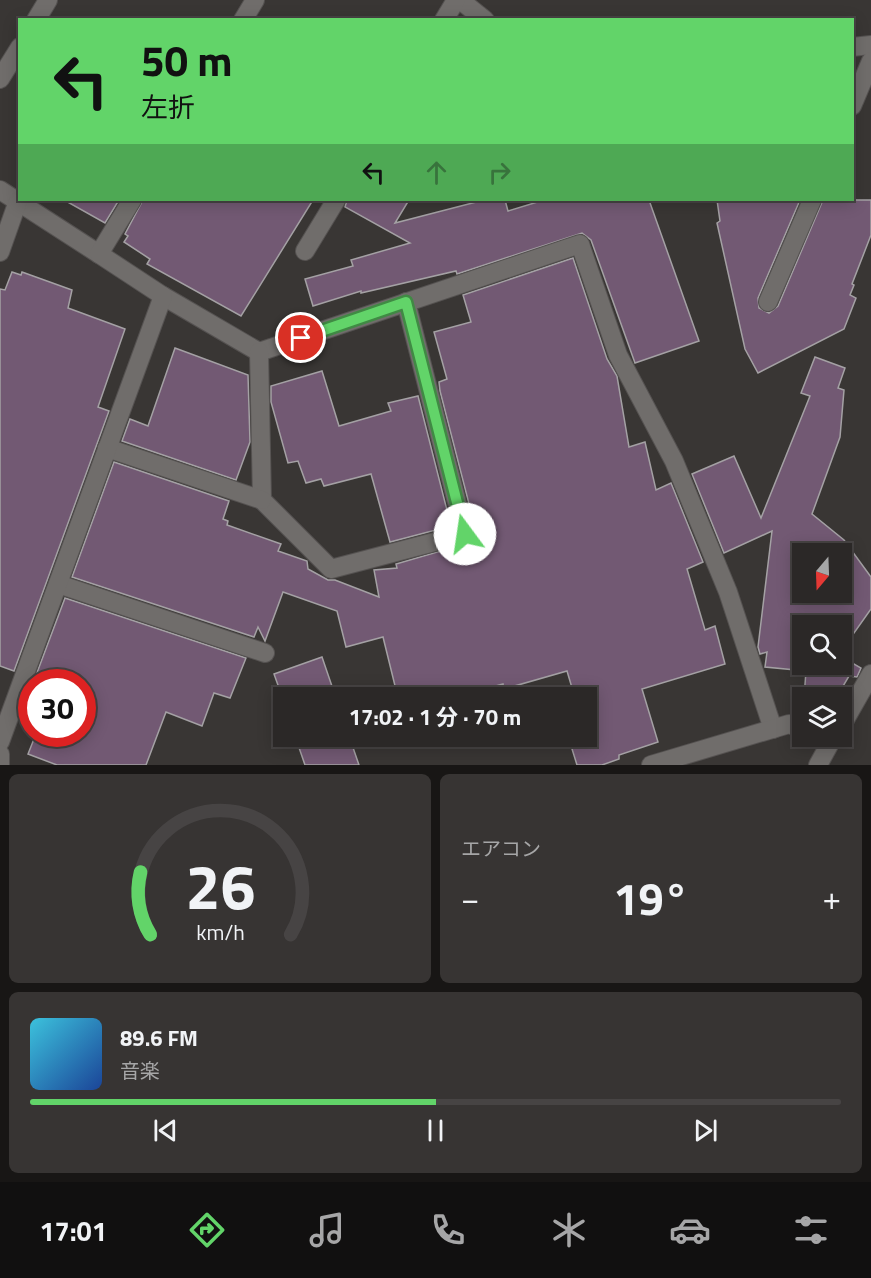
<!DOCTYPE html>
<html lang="ja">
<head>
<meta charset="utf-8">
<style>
	:root { --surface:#2b2827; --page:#373433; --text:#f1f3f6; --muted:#a6a6a7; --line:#474444; --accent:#62d469 }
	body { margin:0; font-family:"Titillium Web","Noto Sans JP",sans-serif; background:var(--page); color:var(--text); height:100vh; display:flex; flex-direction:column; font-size:22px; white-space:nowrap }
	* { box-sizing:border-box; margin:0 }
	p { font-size:20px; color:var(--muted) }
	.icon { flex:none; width:33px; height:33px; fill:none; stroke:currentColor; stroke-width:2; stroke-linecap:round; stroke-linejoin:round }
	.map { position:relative; height:765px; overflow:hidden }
	.panel { display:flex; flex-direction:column; gap:9px; padding:9px; background:#181615; flex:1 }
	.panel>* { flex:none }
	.hud { position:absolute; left:18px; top:18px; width:836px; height:183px; border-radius:0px; box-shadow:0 3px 15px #0003,0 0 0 2px var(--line); background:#62d469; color:#111; overflow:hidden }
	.needle { width:39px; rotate:199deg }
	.controls { position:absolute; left:792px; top:543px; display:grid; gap:12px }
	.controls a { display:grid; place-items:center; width:60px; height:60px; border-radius:0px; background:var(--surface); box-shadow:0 3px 15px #0003,0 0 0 2px var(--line); font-size:30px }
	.speed { position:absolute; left:18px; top:669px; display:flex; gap:12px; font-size:30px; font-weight:700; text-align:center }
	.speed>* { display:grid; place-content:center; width:78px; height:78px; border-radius:50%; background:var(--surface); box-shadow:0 3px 15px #0003,0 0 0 2px var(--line); line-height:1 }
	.speed .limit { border:9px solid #d22; background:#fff; color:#111 }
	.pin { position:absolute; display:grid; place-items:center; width:51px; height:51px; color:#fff; margin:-26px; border:3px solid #fff; border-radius:50%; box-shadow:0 2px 6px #0007 }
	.me { position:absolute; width:66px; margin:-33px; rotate:346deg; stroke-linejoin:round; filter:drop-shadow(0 0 4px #0008) }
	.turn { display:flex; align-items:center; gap:21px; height:126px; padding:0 24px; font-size:27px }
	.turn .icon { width:78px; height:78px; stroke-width:2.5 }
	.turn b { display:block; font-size:42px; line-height:51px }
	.lanes { display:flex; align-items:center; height:57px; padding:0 24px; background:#0003; justify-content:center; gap:30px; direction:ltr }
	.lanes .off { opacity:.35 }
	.big { font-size:45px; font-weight:700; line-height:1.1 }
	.panel .tile { flex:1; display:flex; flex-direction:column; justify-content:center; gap:9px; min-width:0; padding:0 21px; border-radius:9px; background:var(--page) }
	.panel .dial { align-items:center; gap:0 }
	.dial svg { height:156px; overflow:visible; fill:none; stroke:var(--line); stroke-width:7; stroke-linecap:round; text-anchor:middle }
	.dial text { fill:var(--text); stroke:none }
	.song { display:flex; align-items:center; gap:18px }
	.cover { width:72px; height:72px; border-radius:9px; background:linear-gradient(135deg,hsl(190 70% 55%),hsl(220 70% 35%)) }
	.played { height:6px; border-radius:3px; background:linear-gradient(90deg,var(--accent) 50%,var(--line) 50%) }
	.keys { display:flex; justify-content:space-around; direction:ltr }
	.heat { display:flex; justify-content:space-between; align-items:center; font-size:33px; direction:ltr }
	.panel .tiles { flex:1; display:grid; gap:9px; grid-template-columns:1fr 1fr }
	.tile:last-child { grid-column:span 2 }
	.trip { position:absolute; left:273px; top:687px; width:324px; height:60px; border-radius:0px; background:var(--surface); box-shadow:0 3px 15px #0003,0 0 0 2px var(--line); font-weight:700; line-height:60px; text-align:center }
	.tab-bar { display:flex; height:96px; justify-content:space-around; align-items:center; background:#111010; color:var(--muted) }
	.tab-bar .icon { width:42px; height:42px }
	.tab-bar .active { color:var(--accent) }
	.tab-bar b { font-size:27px; color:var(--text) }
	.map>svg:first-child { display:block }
	.building { fill:#725973; stroke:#a4a1a4; stroke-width:1.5; fill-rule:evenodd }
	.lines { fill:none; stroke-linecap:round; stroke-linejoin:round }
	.street-casing { stroke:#555251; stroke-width:20 }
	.secondary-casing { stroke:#555251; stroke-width:20 }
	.street { stroke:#706d6b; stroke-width:18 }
	.secondary { stroke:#706d6b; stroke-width:18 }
	.route-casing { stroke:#408a44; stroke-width:15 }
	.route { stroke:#62d469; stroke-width:10 }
</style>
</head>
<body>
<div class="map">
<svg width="871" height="765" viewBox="0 0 871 765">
	<rect width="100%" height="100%" fill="#393634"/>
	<!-- building -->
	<g class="building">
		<path d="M64,200H119L105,223Z"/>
		<path d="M143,200H313L241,316L147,264L150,259L124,242L128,236L125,234Z"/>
		<path d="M347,200H409L395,223L484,200H505L508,211L544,200H649L699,341L635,363L591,240L582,233L457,274L456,271L361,293V291L313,306L305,279L353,266L351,260L410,243L345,207Z"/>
		<path d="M717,200H800L758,298L759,308L769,313L778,306L823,200H871V235L852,284L854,285L850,295L856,298L844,329L758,373L745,349L717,223L720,221Z"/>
		<path d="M573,258L607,359L617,376L629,447L645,442L656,490L671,483L703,562L687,569L705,630L715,626L725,664L642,689L658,742L619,755V759L602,765H577L568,736H586V698H575L567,671L504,689L503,684L452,698H398L383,637L346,647L337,611L283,592L265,641L258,627L254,637L72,577L114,462L229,501L223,519L228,521L227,525L281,544L278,551L307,561L308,569L328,580H335L379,597L374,570L397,568L396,564L472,542L476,531L440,391L439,382L447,379L434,332L471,322L463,295Z"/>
		<path d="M12,272L21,275L22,272L72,290L68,308L125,329L98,407L109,411L14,671L0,666V289L5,290Z"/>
		<path d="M175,348L248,375L250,442L236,480L122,441L130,419L148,426Z"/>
		<path d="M815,357L845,368L838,388L844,390L840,437L812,514L844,540L871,577V609L842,650V626H802V664H842V657L861,668L857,677L849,676L836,698H804L806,671L765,667L767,652L760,654L758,647L772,531L724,553L692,474L734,456L761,518L810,396L801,393ZM802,554H842V592H802Z"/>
		<path d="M322,371L339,426L391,411L388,403L418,396L451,526L390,542L371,474L324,486L321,479L306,483L298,461L288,463L271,402V386Z"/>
		<path d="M65,598L246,658L230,698L214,693L202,726L166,712L146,765H57L28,754L36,734H82V682H48L35,678Z"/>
		<path d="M322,657L336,698H284V702L274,674Z"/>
		<path d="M295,736H349L359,765H305Z"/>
	</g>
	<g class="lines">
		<!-- street casing -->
		<g class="street-casing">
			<g id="street">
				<path d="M460,0L485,20"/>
				<path d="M36,20L48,0"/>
				<path d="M243,20L255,0"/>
				<path d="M444,20L456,0"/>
				<path d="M852,47L871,45"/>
				<path d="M0,79L20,47"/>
				<path d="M852,106L871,61"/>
				<path d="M0,190L99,254"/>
				<path d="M305,251L336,200"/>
				<path d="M0,252L18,201"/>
				<path d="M163,296L259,352L580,244L618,355L674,461L728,592L773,729"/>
				<path d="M768,302L812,200"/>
				<path d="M259,352L262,500L331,569L465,534L406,302"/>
				<path d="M107,448L262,500"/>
				<path d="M58,584L265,653"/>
				<path d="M0,742L163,296L99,254L132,200"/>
				<path d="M0,754V765"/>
				<path d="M651,765L789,724L802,729"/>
			</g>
		</g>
		<!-- secondary casing -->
		<g class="secondary-casing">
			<g id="secondary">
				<path d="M842,725L871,674"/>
				<path d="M818,765L834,736"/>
			</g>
		</g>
		<!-- street -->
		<use href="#street" class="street"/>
		<!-- secondary -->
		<use href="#secondary" class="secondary"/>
	</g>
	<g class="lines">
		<!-- route casing -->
		<g class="route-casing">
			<path id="route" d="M301,338L406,302L465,534"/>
		</g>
		<!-- route -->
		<use href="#route" class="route"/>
	</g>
</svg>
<div class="controls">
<a><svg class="needle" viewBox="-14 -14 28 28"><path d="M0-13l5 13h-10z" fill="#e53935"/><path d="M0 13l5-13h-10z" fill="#a6a6a7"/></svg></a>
<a><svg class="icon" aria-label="search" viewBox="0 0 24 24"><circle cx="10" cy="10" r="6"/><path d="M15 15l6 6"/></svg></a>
<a><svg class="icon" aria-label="layers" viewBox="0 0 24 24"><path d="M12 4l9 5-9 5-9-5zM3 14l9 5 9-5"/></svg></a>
</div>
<div class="speed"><div class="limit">30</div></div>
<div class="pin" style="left:301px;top:338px;background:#d93025"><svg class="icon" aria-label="arrive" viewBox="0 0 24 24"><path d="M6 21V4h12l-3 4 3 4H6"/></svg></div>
<svg class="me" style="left:465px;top:534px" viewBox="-20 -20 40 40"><circle r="19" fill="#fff"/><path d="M0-13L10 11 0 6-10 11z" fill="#62d469"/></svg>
<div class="trip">17:02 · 1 分 · 70 m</div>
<div class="hud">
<div class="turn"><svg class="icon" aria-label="left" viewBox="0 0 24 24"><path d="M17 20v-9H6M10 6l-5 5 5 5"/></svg><div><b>50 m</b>左折</div></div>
<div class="lanes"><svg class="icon" aria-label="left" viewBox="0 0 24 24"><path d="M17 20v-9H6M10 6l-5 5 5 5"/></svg><svg class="icon off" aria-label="ahead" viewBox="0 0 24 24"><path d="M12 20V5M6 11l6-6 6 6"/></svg><svg class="icon off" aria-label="right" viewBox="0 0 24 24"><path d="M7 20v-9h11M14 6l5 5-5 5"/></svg></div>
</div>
</div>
<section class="panel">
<div class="tiles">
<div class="tile dial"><svg viewBox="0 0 100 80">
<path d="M14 69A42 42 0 1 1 86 69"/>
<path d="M14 69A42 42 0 0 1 9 37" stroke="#62d469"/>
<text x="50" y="56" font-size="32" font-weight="700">26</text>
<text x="50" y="72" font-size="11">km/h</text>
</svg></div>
<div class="tile"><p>エアコン</p>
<div class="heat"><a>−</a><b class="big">19°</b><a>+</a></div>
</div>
<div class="tile">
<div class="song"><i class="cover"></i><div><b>89.6 FM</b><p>音楽</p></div></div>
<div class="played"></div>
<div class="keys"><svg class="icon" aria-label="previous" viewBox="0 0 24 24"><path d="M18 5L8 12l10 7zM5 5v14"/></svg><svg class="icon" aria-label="pause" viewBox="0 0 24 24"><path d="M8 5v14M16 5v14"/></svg><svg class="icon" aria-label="next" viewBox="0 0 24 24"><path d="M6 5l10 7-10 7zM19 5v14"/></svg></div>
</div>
</div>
</section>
<nav class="tab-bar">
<b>17:01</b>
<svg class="icon active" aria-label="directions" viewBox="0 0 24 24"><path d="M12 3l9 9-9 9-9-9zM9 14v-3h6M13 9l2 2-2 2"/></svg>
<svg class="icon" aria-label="music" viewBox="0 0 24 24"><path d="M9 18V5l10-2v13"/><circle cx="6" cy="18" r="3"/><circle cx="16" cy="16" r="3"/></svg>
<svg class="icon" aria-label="phone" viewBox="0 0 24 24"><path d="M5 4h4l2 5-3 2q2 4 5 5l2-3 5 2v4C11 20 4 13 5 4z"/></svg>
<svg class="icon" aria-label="climate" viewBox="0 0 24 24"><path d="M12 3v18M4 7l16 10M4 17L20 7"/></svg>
<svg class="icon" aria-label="car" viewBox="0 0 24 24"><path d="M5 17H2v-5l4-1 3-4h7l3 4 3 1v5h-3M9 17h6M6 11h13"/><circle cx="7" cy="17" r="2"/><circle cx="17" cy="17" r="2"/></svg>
<svg class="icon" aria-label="filters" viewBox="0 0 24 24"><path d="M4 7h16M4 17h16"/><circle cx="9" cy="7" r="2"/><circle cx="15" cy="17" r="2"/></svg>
</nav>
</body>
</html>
